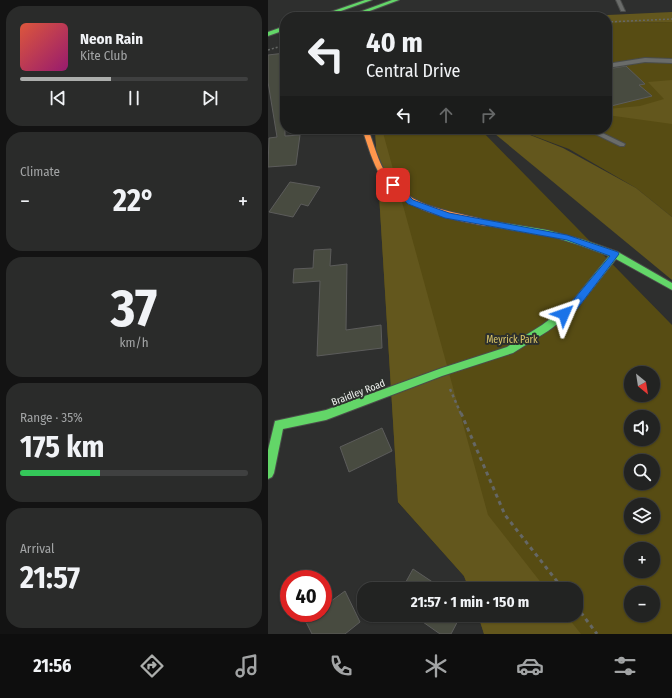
<!DOCTYPE html>
<html lang="en">
<head>
<meta charset="utf-8">
<style>
	:root { --surface:#222322; --page:#2a2b2a; --text:#f1f3f6; --muted:#a2a4a5; --line:#3f4040; --accent:#acaeac }
	body { margin:0; font-family:"Fira Sans Condensed",sans-serif; background:var(--page); color:var(--text); height:100vh; display:flex; flex-direction:column; font-size:15px; white-space:nowrap }
	* { box-sizing:border-box; margin:0 }
	p { font-size:13px; color:var(--muted) }
	.icon { flex:none; width:22px; height:22px; fill:none; stroke:currentColor; stroke-width:2; stroke-linecap:round; stroke-linejoin:round }
	.map { position:relative; flex:1; overflow:hidden }
	.drawer { display:flex; flex-direction:column; gap:6px; padding:6px; background:#131313; width:268px }
	.drawer>* { flex:none }
	.guide { position:absolute; left:12px; top:12px; width:332px; height:122px; border-radius:16px; box-shadow:0 1px 3px #0004,0 0 0 1px var(--line); background:#222322; color:var(--text); overflow:hidden }
	.needle { width:26px; rotate:150deg }
	.controls { position:absolute; left:356px; top:366px; display:grid; gap:8px }
	.controls a { display:grid; place-items:center; width:36px; height:36px; border-radius:50%; background:var(--surface); box-shadow:0 1px 3px #0004,0 0 0 1px var(--line); font-size:20px }
	.speed { position:absolute; left:12px; top:570px; display:flex; gap:8px; font-size:20px; font-weight:700; text-align:center }
	.speed>* { display:grid; place-content:center; width:52px; height:52px; border-radius:50%; background:var(--surface); box-shadow:0 1px 3px #0004,0 0 0 1px var(--line); line-height:1 }
	.speed .limit { border:6px solid #d22; background:#fff; color:#111 }
	.pin { position:absolute; display:grid; place-items:center; width:34px; height:34px; color:#fff; margin:-17px; border-radius:8px; box-shadow:0 2px 6px #0006 }
	.me { position:absolute; width:44px; margin:-22px; rotate:47deg; stroke-linejoin:round; filter:drop-shadow(0 0 3px #0008) }
	.turn { display:flex; align-items:center; gap:14px; height:84px; padding:0 20px; font-size:18px }
	.turn .icon { width:52px; height:52px; stroke-width:2.5 }
	.turn b { display:block; font-size:28px; line-height:34px }
	.lanes { display:flex; align-items:center; height:38px; padding:0 20px; background:#0003; justify-content:center; gap:20px; direction:ltr }
	.lanes .off { opacity:.35 }
	.big { font-size:30px; font-weight:700; line-height:1.1 }
	.drawer .card { flex:1; display:flex; flex-direction:column; justify-content:center; gap:6px; min-width:0; padding:0 14px; border-radius:16px; background:var(--page) }
	.drawer .dial { align-items:center; gap:0 }
	.dial b { font-size:52px; line-height:1 }
	.song { display:flex; align-items:center; gap:12px }
	.cover { width:48px; height:48px; border-radius:6px; background:linear-gradient(135deg,hsl(10 70% 55%),hsl(320 70% 35%)) }
	.played { height:4px; border-radius:2px; background:linear-gradient(90deg,var(--accent) 40%,var(--line) 40%) }
	.keys { display:flex; justify-content:space-around; direction:ltr }
	.heat { display:flex; justify-content:space-between; align-items:center; font-size:22px; direction:ltr }
	.charge { height:6px; border-radius:3px; background:linear-gradient(90deg,#34c759 35%,var(--line) 0) }
	.trip { position:absolute; left:89px; top:582px; width:226px; height:40px; border-radius:16px; background:var(--surface); box-shadow:0 1px 3px #0004,0 0 0 1px var(--line); font-weight:700; line-height:40px; text-align:center }
	.dock { display:flex; height:64px; justify-content:space-around; align-items:center; background:#0e0e0e; color:var(--muted) }
	.dock .icon { width:28px; height:28px }
	.dock .current { color:var(--accent) }
	.dock b { font-size:18px; color:var(--text) }
	main { display:flex; flex:1; min-height:0 }
	.map>svg:first-child { display:block }
	.green { fill:#574c13; fill-rule:evenodd }
	.forest { fill:#63571d }
	.building { fill:#484b40; stroke:#5c5c5b }
	.lines { fill:none; stroke-linecap:round; stroke-linejoin:round }
	.lane-casing { stroke:#4a4c4a; stroke-width:2 }
	.fast-casing { stroke:#4a4c4a; stroke-width:2 }
	.slow-casing { stroke:#4a4c4a; stroke-width:2 }
	.path-far2 { stroke:#656765; stroke-width:1.5; stroke-dasharray:2 2; stroke-linecap:butt }
	.path-far1 { stroke:#656765; stroke-width:2.5; stroke-dasharray:3 3; stroke-linecap:butt }
	.path { stroke:#656765; stroke-width:3; stroke-dasharray:4 4; stroke-linecap:butt }
	.lane { fill:#6a6c6a; fill-rule:evenodd }
	.fast { fill:#63d668; fill-rule:evenodd }
	.slow { fill:#ff974d; fill-rule:evenodd }
	.route { fill:#1a73e8; stroke:#114b97 }
	.labels { text-anchor:middle; stroke-width:4; stroke-linejoin:round; paint-order:stroke }
	.park-label { font-size:10px; fill:#dbc669; stroke:#2d302d }
	.street-label { font-size:10px; fill:#f0f3f0; stroke:#2d302d }
</style>
</head>
<body>
<main>
<section class="drawer">
<div class="card">
<div class="song"><i class="cover"></i><div><b>Neon Rain</b><p>Kite Club</p></div></div>
<div class="played"></div>
<div class="keys"><svg class="icon" aria-label="previous" viewBox="0 0 24 24"><path d="M18 5L8 12l10 7zM5 5v14"/></svg><svg class="icon" aria-label="pause" viewBox="0 0 24 24"><path d="M8 5v14M16 5v14"/></svg><svg class="icon" aria-label="next" viewBox="0 0 24 24"><path d="M6 5l10 7-10 7zM19 5v14"/></svg></div>
</div>
<div class="card"><p>Climate</p>
<div class="heat"><a>−</a><b class="big">22°</b><a>+</a></div>
</div>
<div class="card dial"><b>37</b><p>km/h</p></div>
<div class="card"><p>Range · 35%</p><b class="big">175 km</b><div class="charge"></div></div>
<div class="card"><p>Arrival</p><b class="big">21:57</b></div>
</section>
<div class="map">
<svg width="404" height="634" viewBox="0 0 404 634">
	<rect width="100%" height="100%" fill="#2e2f2e"/>
	<!-- green -->
	<g class="green">
		<path d="M404,22V217L368,188L301,149L247,129H339V23Z"/>
		<path d="M107,129H212L404,325V634H216L210,615H308V589H201L196,576L130,502ZM363,373H385V395H363ZM363,417H385V439H363ZM363,461H385V483H363ZM363,505H385V527H363ZM363,549H385V571H363ZM363,593H385V615H363Z"/>
	</g>
	<!-- forest -->
	<g class="forest">
		<path d="M404,12V22L339,23V17H297Z"/>
		<path d="M404,80V124L339,115V109L372,106L396,99L380,82Z"/>
		<path d="M107,129H114L220,515L278,589H201L196,576L130,502Z"/>
		<path d="M221,129H247L295,148L368,188L404,217V280Z"/>
		<path d="M210,615H298L313,634H216Z"/>
	</g>
	<!-- building -->
	<g class="building">
		<path d="M17,53V136L32,135L28,165L0,167L1,138L9,137L0,82V55Z"/>
		<path d="M358,66L377,84L371,85L384,96L339,107V69Z"/>
		<path d="M22,182L52,187L40,206L33,204L25,217L1,212Z"/>
		<path d="M63,249L62,266L79,264L78,330L113,325L114,348L49,356L52,281L25,283L26,269L45,268L46,250Z"/>
		<path d="M114,428L124,451L81,472L72,447Z"/>
		<path d="M145,569L175,589H134Z"/>
		<path d="M77,591L92,622L77,634H44L37,620L46,613H55V607Z"/>
		<path d="M145,615H193L183,634H172Z"/>
	</g>
	<g class="lines">
		<!-- lane casing -->
		<g class="lane-casing">
			<g id="lane">
				<path d="M348,0H352L357,11H353Z"/>
				<path d="M377,58L404,59V63L377,62L339,68V64Z"/>
				<path d="M317,129H326L357,144L356,146H352Z"/>
			</g>
		</g>
		<!-- fast casing -->
		<g class="fast-casing">
			<g id="fast">
				<path d="M97,0H104L56,17H48Z"/>
				<path d="M124,0H131L91,15L86,14Z"/>
				<path d="M17,26V30L0,36V32Z"/>
				<path d="M218,220L279,230L316,240L350,252L404,283V290L348,259L308,310L280,331L245,353L174,376L58,420L15,429L6,473L4,477L0,479V450L7,421L58,410L174,368L239,347L274,325L302,304L341,256L311,245L289,238L215,225L214,223Z"/>
			</g>
		</g>
		<!-- slow casing -->
		<g class="slow-casing">
			<path id="slow" d="M94,129H100C106,144 110,162 119,175C144,210 184,210 221,221L222,223L221,225L218,226C181,219 137,212 114,178C104,163 100,145 94,129Z"/>
		</g>
		<!-- path-far2 -->
		<g class="path-far2">
			<path d="M22,15L38,13"/>
			<path d="M339,22L404,19"/>
			<path d="M0,50L17,45"/>
		</g>
		<!-- path-far1 -->
		<path class="path-far1" d="M182,389L193,414"/>
		<!-- path -->
		<g class="path">
			<path d="M193,413L237,515L295,589"/>
			<path d="M308,606L329,634"/>
		</g>
		<!-- lane -->
		<use href="#lane" class="lane"/>
		<!-- fast -->
		<use href="#fast" class="fast"/>
		<!-- slow -->
		<use href="#slow" class="slow"/>
	</g>
	<!-- route -->
	<path class="route" d="M123,183H128L145,200L181,213L299,235L350,252L351,254L309,309L296,317L292,314L302,304L342,256L299,240L177,218L140,204L123,187Z"/>
	<g class="labels">
		<!-- park labels -->
		<g class="park-label">
			<text x="244" y="343">Meyrick Park</text>
		</g>
		<!-- street labels -->
		<g class="street-label">
			<text transform="translate(90 392) rotate(-21)" y="4">Braidley Road</text>
		</g>
	</g>
</svg>
<div class="controls">
<a><svg class="needle" viewBox="-14 -14 28 28"><path d="M0-13l5 13h-10z" fill="#e53935"/><path d="M0 13l5-13h-10z" fill="#a2a4a5"/></svg></a>
<a><svg class="icon" aria-label="sound" viewBox="0 0 24 24"><path d="M4 9h4l5-4v14l-5-4H4zM17 9q2 3 0 6"/></svg></a>
<a><svg class="icon" aria-label="search" viewBox="0 0 24 24"><circle cx="10" cy="10" r="6"/><path d="M15 15l6 6"/></svg></a>
<a><svg class="icon" aria-label="layers" viewBox="0 0 24 24"><path d="M12 4l9 5-9 5-9-5zM3 14l9 5 9-5"/></svg></a>
<a>+</a>
<a>−</a>
</div>
<div class="speed"><div class="limit">40</div></div>
<div class="pin" style="left:125px;top:185px;background:#d93025"><svg class="icon" aria-label="arrive" viewBox="0 0 24 24"><path d="M6 21V4h12l-3 4 3 4H6"/></svg></div>
<svg class="me" style="left:296px;top:314px" viewBox="-20 -20 40 40"><path d="M0-17L14 15 0 8-14 15z" fill="#1a73e8" stroke="#fff" stroke-width="4"/></svg>
<div class="trip">21:57 · 1 min · 150 m</div>
<div class="guide">
<div class="turn"><svg class="icon" aria-label="left" viewBox="0 0 24 24"><path d="M17 20v-9H6M10 6l-5 5 5 5"/></svg><div><b>40 m</b>Central Drive</div></div>
<div class="lanes"><svg class="icon" aria-label="left" viewBox="0 0 24 24"><path d="M17 20v-9H6M10 6l-5 5 5 5"/></svg><svg class="icon off" aria-label="ahead" viewBox="0 0 24 24"><path d="M12 20V5M6 11l6-6 6 6"/></svg><svg class="icon off" aria-label="right" viewBox="0 0 24 24"><path d="M7 20v-9h11M14 6l5 5-5 5"/></svg></div>
</div>
</div>
</main>
<nav class="dock">
<b>21:56</b>
<svg class="icon current" aria-label="directions" viewBox="0 0 24 24"><path d="M12 3l9 9-9 9-9-9zM9 14v-3h6M13 9l2 2-2 2"/></svg>
<svg class="icon" aria-label="music" viewBox="0 0 24 24"><path d="M9 18V5l10-2v13"/><circle cx="6" cy="18" r="3"/><circle cx="16" cy="16" r="3"/></svg>
<svg class="icon" aria-label="phone" viewBox="0 0 24 24"><path d="M5 4h4l2 5-3 2q2 4 5 5l2-3 5 2v4C11 20 4 13 5 4z"/></svg>
<svg class="icon" aria-label="climate" viewBox="0 0 24 24"><path d="M12 3v18M4 7l16 10M4 17L20 7"/></svg>
<svg class="icon" aria-label="car" viewBox="0 0 24 24"><path d="M5 17H2v-5l4-1 3-4h7l3 4 3 1v5h-3M9 17h6M6 11h13"/><circle cx="7" cy="17" r="2"/><circle cx="17" cy="17" r="2"/></svg>
<svg class="icon" aria-label="filters" viewBox="0 0 24 24"><path d="M4 7h16M4 17h16"/><circle cx="9" cy="7" r="2"/><circle cx="15" cy="17" r="2"/></svg>
</nav>
</body>
</html>
